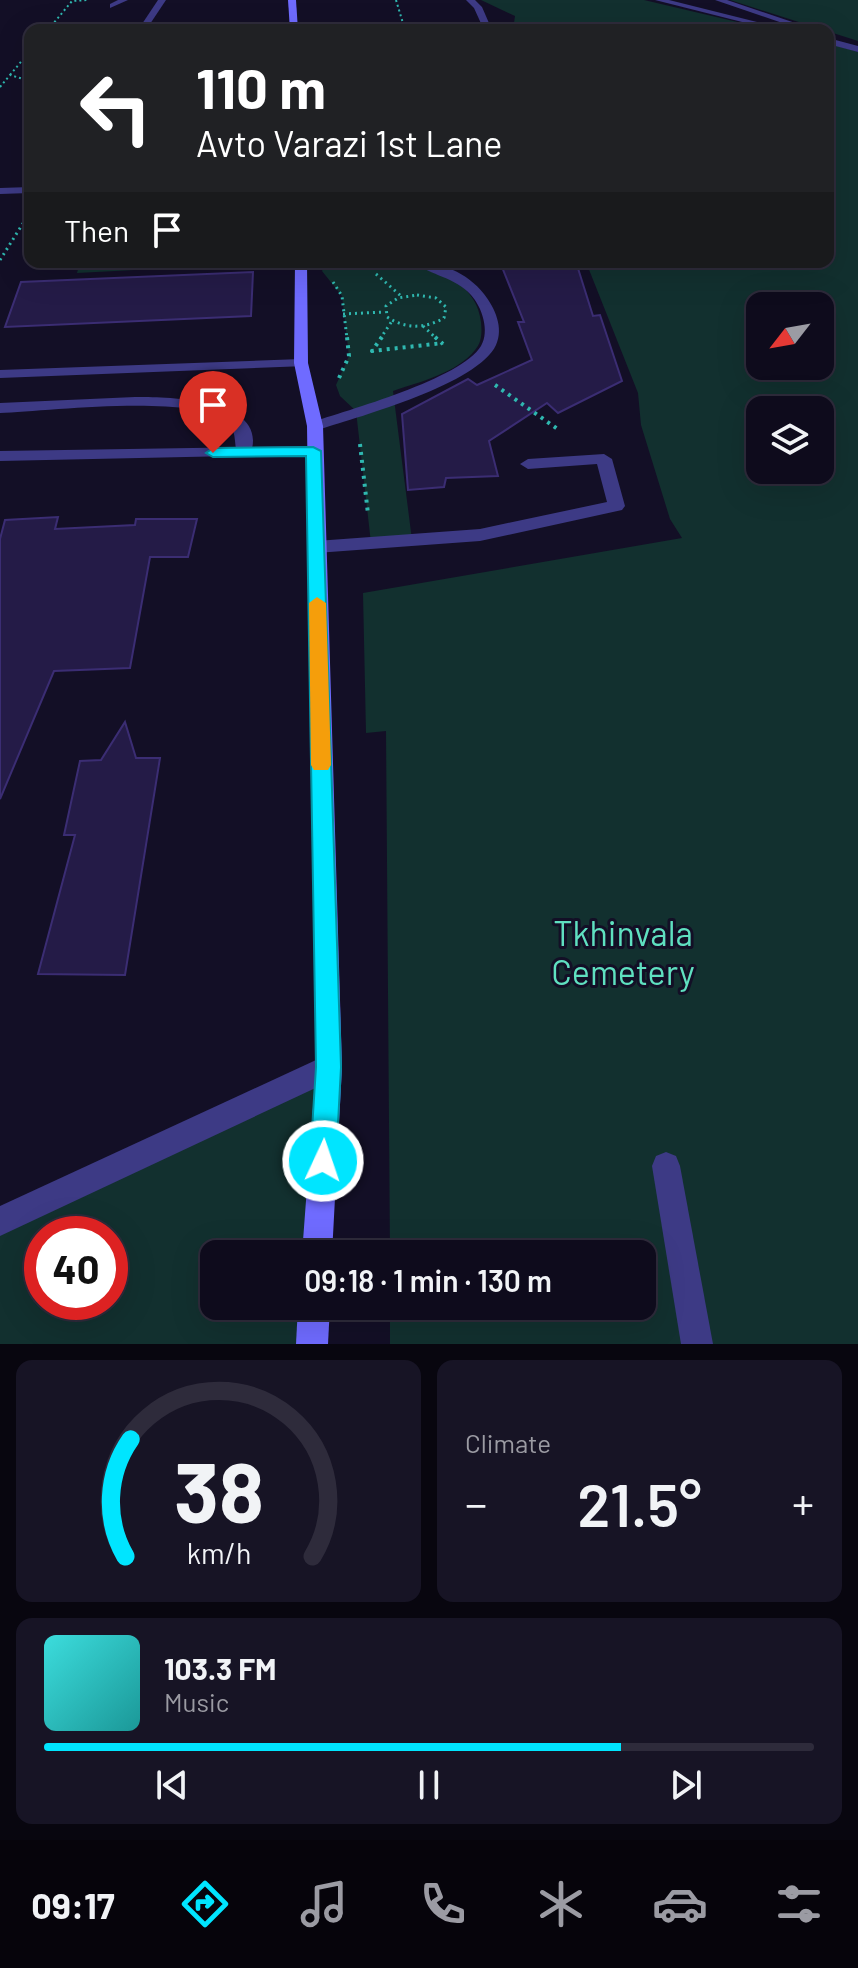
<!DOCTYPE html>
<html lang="en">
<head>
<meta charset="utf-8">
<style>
	:root { --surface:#0e0b1c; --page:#171425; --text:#f1f3f6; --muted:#9b9ba3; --line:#2e2b3b; --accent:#00e5ff }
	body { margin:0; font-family:Barlow,sans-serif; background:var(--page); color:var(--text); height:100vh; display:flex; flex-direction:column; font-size:30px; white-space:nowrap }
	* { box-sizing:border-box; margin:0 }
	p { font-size:26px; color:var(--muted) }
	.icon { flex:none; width:44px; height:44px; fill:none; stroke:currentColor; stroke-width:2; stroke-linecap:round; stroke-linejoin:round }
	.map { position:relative; height:1344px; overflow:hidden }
	.side { display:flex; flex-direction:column; gap:16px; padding:16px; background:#08060f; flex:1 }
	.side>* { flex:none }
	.top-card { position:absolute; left:24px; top:24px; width:810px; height:244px; border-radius:16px; box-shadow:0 8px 32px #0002,0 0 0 2px var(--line); background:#202124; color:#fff; overflow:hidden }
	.needle { width:52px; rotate:239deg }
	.fabs { position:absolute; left:746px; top:292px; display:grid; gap:16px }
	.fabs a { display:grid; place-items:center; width:88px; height:88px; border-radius:16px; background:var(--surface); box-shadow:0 8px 32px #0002,0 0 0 2px var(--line); font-size:40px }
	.speed { position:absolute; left:24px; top:1216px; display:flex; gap:16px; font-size:40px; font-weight:700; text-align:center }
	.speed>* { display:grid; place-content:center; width:104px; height:104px; border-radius:50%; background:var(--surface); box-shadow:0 8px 32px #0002,0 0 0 2px var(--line); line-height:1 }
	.speed .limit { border:12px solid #d22; background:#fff; color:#111 }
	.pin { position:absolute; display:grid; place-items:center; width:68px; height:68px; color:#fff; margin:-82px -34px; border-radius:50% 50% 50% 0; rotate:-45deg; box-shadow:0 0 8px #0007 }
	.pin .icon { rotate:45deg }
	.me { position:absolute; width:88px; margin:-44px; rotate:3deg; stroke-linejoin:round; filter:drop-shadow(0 0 6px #0008) }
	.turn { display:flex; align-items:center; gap:28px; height:168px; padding:0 40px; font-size:36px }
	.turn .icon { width:104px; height:104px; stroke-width:2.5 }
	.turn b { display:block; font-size:56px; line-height:68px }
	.then { display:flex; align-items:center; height:76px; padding:0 40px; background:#0003; gap:16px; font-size:30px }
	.big { font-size:60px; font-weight:600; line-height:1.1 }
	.side .card { flex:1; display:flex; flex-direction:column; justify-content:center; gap:12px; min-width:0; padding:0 28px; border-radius:16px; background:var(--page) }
	.side .dial { align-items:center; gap:0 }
	.dial svg { height:208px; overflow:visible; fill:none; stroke:var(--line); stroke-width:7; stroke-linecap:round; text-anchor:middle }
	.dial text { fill:var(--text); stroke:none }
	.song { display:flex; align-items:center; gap:24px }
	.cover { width:96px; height:96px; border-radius:12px; background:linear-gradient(135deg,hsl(180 70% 55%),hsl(180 70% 35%)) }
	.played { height:8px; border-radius:4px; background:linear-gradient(90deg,var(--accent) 75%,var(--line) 75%) }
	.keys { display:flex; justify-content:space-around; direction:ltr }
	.heat { display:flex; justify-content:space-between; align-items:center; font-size:44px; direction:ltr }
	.side .tiles { flex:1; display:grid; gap:16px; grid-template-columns:1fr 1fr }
	.card:last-child { grid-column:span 2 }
	.trip { position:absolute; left:200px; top:1240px; width:456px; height:80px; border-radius:16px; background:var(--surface); box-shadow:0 8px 32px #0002,0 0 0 2px var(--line); font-weight:600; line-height:80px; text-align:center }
	.tabs { display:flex; height:128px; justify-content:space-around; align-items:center; background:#06040b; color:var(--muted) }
	.tabs .icon { width:56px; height:56px }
	.tabs .on { color:var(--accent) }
	.tabs b { font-size:36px; color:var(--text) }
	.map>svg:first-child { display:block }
	.green { fill:#12302f; fill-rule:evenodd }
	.building { fill:#241b47; stroke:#3b2d73; stroke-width:2 }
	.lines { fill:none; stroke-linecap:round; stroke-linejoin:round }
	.path-far2 { stroke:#2fb8b0; stroke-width:2; stroke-dasharray:2 3; stroke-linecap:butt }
	.path-far1 { stroke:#2fb8b0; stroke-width:3; stroke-dasharray:2 4; stroke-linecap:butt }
	.path { stroke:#2fb8b0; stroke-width:4; stroke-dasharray:3 5; stroke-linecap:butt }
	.lane { fill:#3d3a85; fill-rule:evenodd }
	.street { fill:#3d3a85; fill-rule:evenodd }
	.secondary { fill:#6f6bff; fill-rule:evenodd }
	.route { fill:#00e5ff; stroke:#0095a6; stroke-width:2 }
	.slow { fill:#f59e0b }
	.labels { text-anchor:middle; stroke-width:6; stroke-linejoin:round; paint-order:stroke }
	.near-park-label { font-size:34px; fill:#5fe0c0; stroke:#130f26 }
</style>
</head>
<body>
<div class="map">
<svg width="858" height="1344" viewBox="0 0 858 1344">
	<rect width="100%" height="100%" fill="#130f26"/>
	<!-- green -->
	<g class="green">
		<path d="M481,0H644L772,30H513L515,16Z"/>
		<path d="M730,0H858V41Z"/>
		<path d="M828,43L858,52V1344H390V1306H642V1254H390L386,731L366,733L363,593L682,538L670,519L641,425L638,393L586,262H828ZM760,306H820V366H760ZM760,410H820V470H760Z"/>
		<path d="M80,262H212L211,266L77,273Z"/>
		<path d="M326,262C352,262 386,257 412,263C443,271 477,286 481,322C482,332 482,342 475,350C457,373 419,382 393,391L412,540L371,543L356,411L340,396L336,385L349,356L342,296L322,271Z"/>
		<path d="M329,1067L317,1254H214V1306H314L312,1344H0V1221ZM42,1234H110V1302H42Z"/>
	</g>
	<!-- building -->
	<g class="building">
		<path d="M500,262H576L593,316L600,315L622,381L558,413L547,403L489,441L498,476L446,478L444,487L408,490L402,414L468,379L477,385L532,360L518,322H524Z"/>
		<path d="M253,272L251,316L5,327L21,282Z"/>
		<path d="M58,517L55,529L135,525L136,519H197L188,557H150L130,668L54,671L0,799V539L5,520Z"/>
		<path d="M125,722L136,758H160L125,975L38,974L75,835H64L80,761L101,760Z"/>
	</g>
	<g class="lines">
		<!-- path-far2 -->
		<g class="path-far2">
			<path d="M396,0L405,30"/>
			<path d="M48,30L72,1L87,0"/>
			<path d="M10,75L30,51"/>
			<path d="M0,87L10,75L30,81"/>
		</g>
		<!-- path-far1 -->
		<g class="path-far1">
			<path d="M0,260L27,217"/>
			<path d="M376,274L401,296"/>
			<path d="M333,282L342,296L347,339"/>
			<path d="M417,295L436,298L446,307L444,318C425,329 405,329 387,317L386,306L398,298Z"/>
			<path d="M343,314L385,312"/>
			<path d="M423,326L437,339"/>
			<path d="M380,339L392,321"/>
		</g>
		<!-- path -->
		<g class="path">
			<path d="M382,337L372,351L443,343"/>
			<path d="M435,337L443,344"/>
			<path d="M339,378L349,356L347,337"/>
			<path d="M495,385L559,430"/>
			<path d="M360,444L368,514"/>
		</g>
		<!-- lane -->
		<g class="lane">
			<path d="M118,0H128L110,8V4Z"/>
			<path d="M158,0H166L146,30H138Z"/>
			<path d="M466,0H475L482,7L492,30H484L474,8Z"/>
			<path d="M715,0H727L816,30H803Z"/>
			<path d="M30,187V193L0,194V188Z"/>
			<path d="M414,262C440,262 467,272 484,294C495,308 504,328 496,345C478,384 361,416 321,429H309V423C348,410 461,379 481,346C490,331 482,307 471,295C455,277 431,276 414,262Z"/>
			<path d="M135,397C167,397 272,398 250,455H238C233,444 238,432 227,422C195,393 46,411 0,413V403Z"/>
			<path d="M604,454L612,459L625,506L622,510L480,541L316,553L307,547L316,541L480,529L607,502L597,464L528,469L520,464L528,459Z"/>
			<path d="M666,1152L676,1156L680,1166L713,1344H681L652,1166L656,1156Z"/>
		</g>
		<!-- street -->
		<g class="street">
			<path d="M655,0H669L789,30H774Z"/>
			<path d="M828,38L858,46V52L828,44Z"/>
			<path d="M301,359L306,360V366L0,378V370Z"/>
			<path d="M313,446L321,451L319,454L0,461V451Z"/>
			<path d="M329,1054L339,1057L342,1067L339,1077L0,1236V1206Z"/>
		</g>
		<!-- secondary -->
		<g class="secondary">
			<path d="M288,0H296L298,30H290Z"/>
			<path d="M295,262H307L308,363L323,426L342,1067L332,1254H302L316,1067L307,426L294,363Z"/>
			<path d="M298,1306H330L328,1344H296Z"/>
		</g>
	</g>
	<!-- route -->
	<path class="route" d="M313,447L321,451L341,1067L336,1161L332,1170L323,1174L314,1170L310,1161L316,1067L306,456L213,457L206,453L213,448Z"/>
	<!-- slow -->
	<path class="slow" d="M317,597L326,603L331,765L328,770H314L311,765L309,603Z"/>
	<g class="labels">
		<!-- near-park labels -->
		<g class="near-park-label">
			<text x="623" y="946">Tkhinvala<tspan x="623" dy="39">Cemetery</tspan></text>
		</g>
	</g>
</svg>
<div class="fabs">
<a><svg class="needle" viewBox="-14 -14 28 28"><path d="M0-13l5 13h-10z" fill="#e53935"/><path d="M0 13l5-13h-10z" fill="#9b9ba3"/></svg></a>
<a><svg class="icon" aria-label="layers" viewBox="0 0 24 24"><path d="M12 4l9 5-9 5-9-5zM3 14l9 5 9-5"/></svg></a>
</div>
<div class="speed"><div class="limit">40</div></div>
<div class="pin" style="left:213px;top:453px;background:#d93025"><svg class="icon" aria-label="arrive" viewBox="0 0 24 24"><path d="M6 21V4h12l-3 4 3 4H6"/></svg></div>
<svg class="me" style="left:323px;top:1161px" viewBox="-20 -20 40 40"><circle r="17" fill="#00e5ff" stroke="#fff" stroke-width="3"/><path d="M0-11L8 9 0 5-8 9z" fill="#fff"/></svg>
<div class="trip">09:18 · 1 min · 130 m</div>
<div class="top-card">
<div class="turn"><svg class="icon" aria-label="left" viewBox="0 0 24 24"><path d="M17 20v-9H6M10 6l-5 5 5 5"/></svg><div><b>110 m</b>Avto Varazi 1st Lane</div></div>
<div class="then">Then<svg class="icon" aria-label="arrive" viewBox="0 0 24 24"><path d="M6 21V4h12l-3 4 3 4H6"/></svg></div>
</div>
</div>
<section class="side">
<div class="tiles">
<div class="card dial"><svg viewBox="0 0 100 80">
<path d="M14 69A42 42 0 1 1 86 69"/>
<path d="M14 69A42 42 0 0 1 16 24" stroke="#00e5ff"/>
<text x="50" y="56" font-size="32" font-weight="700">38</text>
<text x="50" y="72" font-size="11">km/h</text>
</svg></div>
<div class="card"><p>Climate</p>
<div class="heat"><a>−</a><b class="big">21.5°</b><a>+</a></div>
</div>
<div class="card">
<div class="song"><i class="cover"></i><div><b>103.3 FM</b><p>Music</p></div></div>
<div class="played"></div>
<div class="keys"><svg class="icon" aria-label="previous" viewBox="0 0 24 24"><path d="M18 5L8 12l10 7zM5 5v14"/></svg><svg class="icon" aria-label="pause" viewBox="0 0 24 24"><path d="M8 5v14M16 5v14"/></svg><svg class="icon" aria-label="next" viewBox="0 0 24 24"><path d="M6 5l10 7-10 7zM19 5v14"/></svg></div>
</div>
</div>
</section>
<nav class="tabs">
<b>09:17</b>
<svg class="icon on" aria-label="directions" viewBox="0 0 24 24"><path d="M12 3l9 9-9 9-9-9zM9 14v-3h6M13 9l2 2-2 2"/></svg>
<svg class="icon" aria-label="music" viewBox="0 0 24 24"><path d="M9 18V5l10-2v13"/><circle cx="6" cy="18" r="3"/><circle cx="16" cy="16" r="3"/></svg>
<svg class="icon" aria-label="phone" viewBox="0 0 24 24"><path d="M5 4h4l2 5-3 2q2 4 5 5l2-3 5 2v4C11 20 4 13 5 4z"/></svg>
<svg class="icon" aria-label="climate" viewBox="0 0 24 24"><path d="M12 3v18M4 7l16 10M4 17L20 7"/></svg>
<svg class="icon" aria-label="car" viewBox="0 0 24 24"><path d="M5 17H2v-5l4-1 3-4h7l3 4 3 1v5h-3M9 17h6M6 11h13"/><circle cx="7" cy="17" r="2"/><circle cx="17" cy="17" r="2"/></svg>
<svg class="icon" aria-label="filters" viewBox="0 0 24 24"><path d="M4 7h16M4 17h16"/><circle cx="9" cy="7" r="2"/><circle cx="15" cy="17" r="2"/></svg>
</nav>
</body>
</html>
